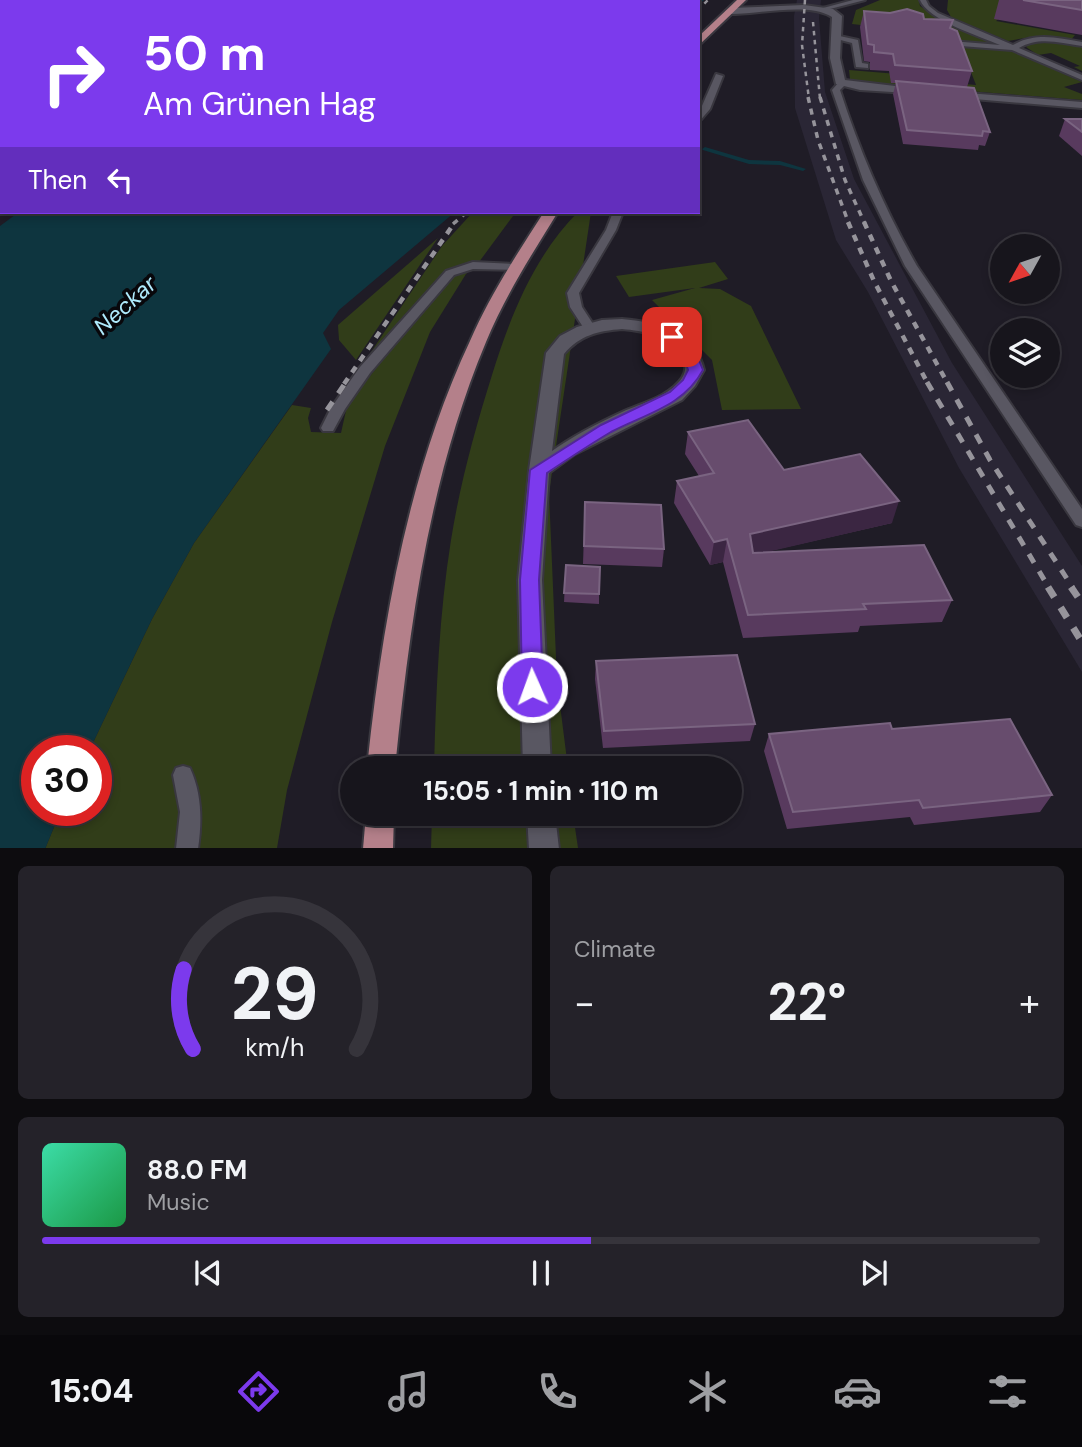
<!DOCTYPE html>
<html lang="en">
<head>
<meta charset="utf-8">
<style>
	:root { --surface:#17151c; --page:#242229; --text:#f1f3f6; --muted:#9e9fa3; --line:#36343b; --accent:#7c3aed }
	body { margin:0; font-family:"DM Sans",sans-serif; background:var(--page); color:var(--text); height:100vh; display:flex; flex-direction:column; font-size:26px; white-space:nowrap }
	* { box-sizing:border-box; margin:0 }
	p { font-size:23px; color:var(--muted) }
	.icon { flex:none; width:38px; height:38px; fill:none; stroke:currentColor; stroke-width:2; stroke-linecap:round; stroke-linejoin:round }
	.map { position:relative; height:848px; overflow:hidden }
	.sheet { display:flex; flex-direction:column; gap:18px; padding:18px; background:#0d0c0f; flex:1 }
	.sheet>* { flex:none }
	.banner { position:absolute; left:0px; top:0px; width:700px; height:214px; box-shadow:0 4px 10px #0003,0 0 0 2px var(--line); background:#7c3aed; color:#fff; overflow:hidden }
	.needle { width:46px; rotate:230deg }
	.controls { position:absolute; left:990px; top:234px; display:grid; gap:14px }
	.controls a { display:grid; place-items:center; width:70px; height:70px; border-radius:50%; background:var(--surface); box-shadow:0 4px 10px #0003,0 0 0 2px var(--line); font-size:35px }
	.speed { position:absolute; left:21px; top:735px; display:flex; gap:14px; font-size:35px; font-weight:700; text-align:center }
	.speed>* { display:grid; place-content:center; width:91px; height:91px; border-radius:50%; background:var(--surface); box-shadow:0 4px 10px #0003,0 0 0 2px var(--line); line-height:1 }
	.speed .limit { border:10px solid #d22; background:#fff; color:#111 }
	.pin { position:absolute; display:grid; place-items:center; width:60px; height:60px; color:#fff; margin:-30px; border-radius:14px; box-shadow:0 4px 10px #0006 }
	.me { position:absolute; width:77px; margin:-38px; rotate:358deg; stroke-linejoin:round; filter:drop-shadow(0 0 5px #0008) }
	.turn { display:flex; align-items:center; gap:24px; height:147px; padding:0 28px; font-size:32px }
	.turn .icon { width:91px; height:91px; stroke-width:2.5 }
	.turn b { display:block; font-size:49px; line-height:60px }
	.then { display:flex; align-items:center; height:66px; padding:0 28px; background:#0003; gap:14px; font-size:26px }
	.big { font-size:52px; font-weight:700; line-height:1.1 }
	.sheet .widget { flex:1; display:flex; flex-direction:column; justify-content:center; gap:10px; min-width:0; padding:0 24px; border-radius:10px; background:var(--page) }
	.sheet .dial { align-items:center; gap:0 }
	.dial svg { height:182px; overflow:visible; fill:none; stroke:var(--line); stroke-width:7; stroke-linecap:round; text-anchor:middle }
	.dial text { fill:var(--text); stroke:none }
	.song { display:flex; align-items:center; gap:21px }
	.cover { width:84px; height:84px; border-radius:10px; background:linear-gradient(135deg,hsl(160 70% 55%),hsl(140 70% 35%)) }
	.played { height:7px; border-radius:4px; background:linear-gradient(90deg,var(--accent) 55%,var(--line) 55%) }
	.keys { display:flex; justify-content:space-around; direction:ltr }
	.heat { display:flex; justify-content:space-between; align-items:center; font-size:38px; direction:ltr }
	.sheet .tiles { flex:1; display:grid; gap:18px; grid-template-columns:1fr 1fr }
	.widget:last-child { grid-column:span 2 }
	.trip { position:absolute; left:340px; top:756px; width:402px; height:70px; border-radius:35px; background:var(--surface); box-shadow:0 4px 10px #0003,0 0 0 2px var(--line); font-weight:700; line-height:70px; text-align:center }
	.tab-bar { display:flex; height:112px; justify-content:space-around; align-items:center; background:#09080b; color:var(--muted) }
	.tab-bar .icon { width:49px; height:49px }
	.tab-bar .current { color:var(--accent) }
	.tab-bar b { font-size:32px; color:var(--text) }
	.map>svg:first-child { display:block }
	.built { fill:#2a2635 }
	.green { fill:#313d19 }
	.forest { fill:#3c4b18 }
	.water { fill:#0e353f }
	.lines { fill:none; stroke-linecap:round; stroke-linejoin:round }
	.stream { fill:#0e353f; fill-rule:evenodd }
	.service-casing { stroke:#39373f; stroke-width:4 }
	.minor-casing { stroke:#39373f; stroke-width:4 }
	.secondary-casing { stroke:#39373f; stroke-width:4 }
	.primary-casing { stroke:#39373f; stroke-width:4 }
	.service { fill:#595762; fill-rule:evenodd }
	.minor { fill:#595762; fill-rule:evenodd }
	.secondary { fill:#866b76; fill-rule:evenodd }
	.primary { fill:#b4808a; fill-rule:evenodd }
	.rail-far4 { stroke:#96949b; stroke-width:2.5; stroke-dasharray:4.5 4.5; stroke-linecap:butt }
	.rail-far3 { stroke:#96949b; stroke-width:3.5; stroke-dasharray:6 6; stroke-linecap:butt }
	.rail-far2 { stroke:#96949b; stroke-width:4.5; stroke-dasharray:7 7; stroke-linecap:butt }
	.rail-far1 { stroke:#96949b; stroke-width:5; stroke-dasharray:10 10; stroke-linecap:butt }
	.rail { stroke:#96949b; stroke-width:7; stroke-dasharray:12 12; stroke-linecap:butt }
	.wall { fill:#583a5e }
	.shaded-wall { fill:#3b2642 }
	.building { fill:#674c6d; stroke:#7a6481; stroke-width:2 }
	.route { fill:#7c3aed; stroke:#51269a; stroke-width:2 }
	.labels { text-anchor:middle; stroke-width:7; stroke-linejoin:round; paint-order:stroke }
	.water-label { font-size:23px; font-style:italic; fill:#afeafc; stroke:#08070b }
</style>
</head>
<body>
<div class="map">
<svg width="1082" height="849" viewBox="0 0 1082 849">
	<rect width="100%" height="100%" fill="#1f1c26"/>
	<!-- built -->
	<path class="built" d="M797,0H821L819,18L825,92L854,179L952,363L1082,566V672L959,468L868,292L836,240L795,108L794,16Z"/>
	<!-- green -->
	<g class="green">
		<path d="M880,0H919L920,6L936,17L1082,82L1064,87L1082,94V100L856,82L850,79L849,70L910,75L911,79L976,85L957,36L852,24L856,10Z"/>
		<path d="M948,0H1021L996,21L1075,35L1071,40L1037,36L1008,41L951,17L947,10Z"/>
		<path d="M1049,40L1082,47V71L1074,67L1080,66L1051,53L1038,55L1026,47L1033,41Z"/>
		<path d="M473,212H516L479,262L466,274L430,332L385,446L332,622L287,790L277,848L45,849L61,810H96V751H89L152,619L194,543L292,405L311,408L308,418L311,432L341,433L347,406L380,363L365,361L442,246Z"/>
		<path d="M578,212H591L549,493L557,681L568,768H434C436,693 439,615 451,540C460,484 475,429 492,375C510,317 534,256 578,212Z"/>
		<path d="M438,238L356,360L339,340L338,325Z"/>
		<path d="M715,262L728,279L699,288L720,289L751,306L801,409L722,410L712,360L652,300L695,288L629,297L616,276Z"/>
		<path d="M432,814H573L578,848L431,849Z"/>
	</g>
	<!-- forest -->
	<path class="forest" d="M0,0H194L2,2L0,81Z"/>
	<!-- water -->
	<g class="water">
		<path d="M358,0H704L698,5V2H355Z"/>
		<path d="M19,212H455L339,310L323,333L331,349L194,543L152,619L89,751H37V810H61L45,849L0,848V226Z"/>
	</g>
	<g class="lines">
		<!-- stream -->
		<path class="stream" d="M705,147L749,160L780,161L806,169L803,171L780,165L749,164L703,150L702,149Z"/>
		<!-- service casing -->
		<g class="service-casing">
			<g id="service">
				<path d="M853,0H865L826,10L823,8Z"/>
				<path d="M920,0H926L929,6L938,13L1013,45C1036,32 1058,38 1082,42V46C1060,43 1039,36 1019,48L1082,75V80L1012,50L948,45L951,41L1000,45C979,36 928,20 920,0Z"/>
				<path d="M835,35L858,40L862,63L868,64V68L856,67L852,43L833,38Z"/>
				<path d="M716,74L723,76L710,109L698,123V115Z"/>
				<path d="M839,82L846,84L840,90C860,152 885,210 917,266L1082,509V527L1076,525L905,266L863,180L832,90Z"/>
				<path d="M0,113H2L0,119Z"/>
				<path d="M2,137V143L0,144V138Z"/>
				<path d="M613,212H623L616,230L579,293L582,307L595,327L589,331L585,330L570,307L567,293L606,230Z"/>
				<path d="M473,262L516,264L522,267L516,270L473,269L454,275L370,373L345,409L333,431H323L321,428L331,408L360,367L446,271Z"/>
				<path d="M183,766L190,768C202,794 202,821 198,849H176L180,812L173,775L176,768Z"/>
			</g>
		</g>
		<!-- minor casing -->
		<g class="minor-casing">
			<g id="minor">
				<path d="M804,5L833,9L842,16L840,58L845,80L920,89L924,90V94L860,90L836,84L830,58L832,17C809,2 759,14 731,14L726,11L731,8Z"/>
				<path d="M954,92L1082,102V108L950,97L948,95Z"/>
				<path d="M622,319C657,322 695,331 704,370L695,386L682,400L575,454L549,473L542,580L551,768H523L518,580L529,470L546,353L560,336L577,327L602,320ZM622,329C644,331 666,335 680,353C686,361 687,370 682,378C669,397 642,403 622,412C598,423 573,436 552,451L564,354C580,335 598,331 622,329Z"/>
				<path d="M527,814H555L559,849H529Z"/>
			</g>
		</g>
		<!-- secondary casing -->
		<g class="secondary-casing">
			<g id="secondary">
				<path d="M209,0H221L208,2Z"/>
				<path d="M0,87H2L0,94Z"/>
			</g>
		</g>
		<!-- primary casing -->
		<g class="primary-casing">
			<g id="primary">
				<path d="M737,0H746L698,46V37Z"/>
				<path d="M544,212H558C532,254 505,296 486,342C429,478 410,623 395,768H367C382,624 408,473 470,341C490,295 517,254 544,212Z"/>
				<path d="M366,814H394L393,849H363Z"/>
			</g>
		</g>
		<!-- service -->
		<use href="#service" class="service"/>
		<!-- minor -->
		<use href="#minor" class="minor"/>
		<!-- secondary -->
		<use href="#secondary" class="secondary"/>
		<!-- primary -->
		<use href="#primary" class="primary"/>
		<!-- rail-far4 -->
		<g class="rail-far4">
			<path d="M805,0L802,45L809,99"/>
			<path d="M698,10L708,0"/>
			<path d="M813,22L820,99"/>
		</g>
		<!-- rail-far3 -->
		<g class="rail-far3">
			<path d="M808,97L818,140L849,224"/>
			<path d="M820,97L845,180L865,224"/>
			<path d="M453,224L467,212"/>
		</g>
		<!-- rail-far2 -->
		<g class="rail-far2">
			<path d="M848,222L874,281L928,384"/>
			<path d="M864,222L891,281L948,384"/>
			<path d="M344,384L455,222"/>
		</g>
		<!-- rail-far1 -->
		<g class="rail-far1">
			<path d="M927,382L1049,588"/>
			<path d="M947,382L990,460L1073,588"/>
			<path d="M327,410L346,382"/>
		</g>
		<!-- rail -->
		<g class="rail">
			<path d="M1048,587L1082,642"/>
			<path d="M1071,587L1082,603"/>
		</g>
	</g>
	<!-- wall -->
	<g class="wall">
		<path d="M999,0H1082V35L994,19Z"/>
		<path d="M864,11L924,19L951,29L972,71L967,87L990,132L985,146L979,145L978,150L903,144L893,94L896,83H891L889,71L870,70V62L864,61L860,27Z"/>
		<path d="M1065,119H1082V156L1059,136Z"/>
		<path d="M688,432L784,470L892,523L765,552L952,600L942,622L860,626L858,632L743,638L723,562L710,565L674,503L677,481L699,476L685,454Z"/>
		<path d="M585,502L664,549L662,567L583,564Z"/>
		<path d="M566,565L599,594V604L564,602Z"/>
		<path d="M596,661L755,724L750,741L603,748L595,679Z"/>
		<path d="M892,729L1052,795L1040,812L914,825L910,817L787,829L764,751L769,734Z"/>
	</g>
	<!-- shaded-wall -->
	<g class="shaded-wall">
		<path d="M899,501L892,523L746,557L750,534Z"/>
		<path d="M727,539L723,562L710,565L714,542Z"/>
	</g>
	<!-- building -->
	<g class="building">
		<path d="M1023,0H1082V10Z"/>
		<path d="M907,9L923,14L924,19L953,20L950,28L957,31L972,71L895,65L893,54L874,52V45L868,44L864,11L890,13Z"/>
		<path d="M896,81L974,88L990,132L983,131L982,136L907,130Z"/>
		<path d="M1065,119H1082V132Z"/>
		<path d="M748,420L784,470L860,454L899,501L750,534L753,553L924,545L952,600L863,604L866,609L748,615L727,539L714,542L677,481L714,473L688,432Z"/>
		<path d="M585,502L661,505L664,549L584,546Z"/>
		<path d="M566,565L600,567L599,594L564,593Z"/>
		<path d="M737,655L755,724L604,731L596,661Z"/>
		<path d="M1010,719L1052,795L923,808L919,800L793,812L769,734L890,723L892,729Z"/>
	</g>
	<!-- route -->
	<path class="route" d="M672,333C689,339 697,354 703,370C684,406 645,414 611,432C589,445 568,459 547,473L539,580L543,687L540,694L532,696L525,694L522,687L520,580L530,470L601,425L670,392L683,380L688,370L683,355L665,337Z"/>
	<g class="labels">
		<!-- water labels -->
		<g class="water-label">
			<text transform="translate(125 305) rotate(-42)" y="8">Neckar</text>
		</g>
	</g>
</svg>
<div class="controls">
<a><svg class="needle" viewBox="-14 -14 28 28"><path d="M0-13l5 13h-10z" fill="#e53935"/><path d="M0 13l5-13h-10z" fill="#9e9fa3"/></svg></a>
<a><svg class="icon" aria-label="layers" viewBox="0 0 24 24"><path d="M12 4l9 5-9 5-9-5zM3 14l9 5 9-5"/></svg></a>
</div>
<div class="speed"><div class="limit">30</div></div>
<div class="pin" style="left:672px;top:337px;background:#d93025"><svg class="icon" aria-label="arrive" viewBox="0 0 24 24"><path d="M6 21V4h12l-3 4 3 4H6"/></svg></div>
<svg class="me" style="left:532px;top:687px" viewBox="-20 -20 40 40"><circle r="17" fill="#7c3aed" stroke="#fff" stroke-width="3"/><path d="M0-11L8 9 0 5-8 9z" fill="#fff"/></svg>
<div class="trip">15:05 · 1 min · 110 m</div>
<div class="banner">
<div class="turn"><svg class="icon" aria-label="right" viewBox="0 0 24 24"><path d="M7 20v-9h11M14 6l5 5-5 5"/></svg><div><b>50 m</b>Am Grünen Hag</div></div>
<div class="then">Then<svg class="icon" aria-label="left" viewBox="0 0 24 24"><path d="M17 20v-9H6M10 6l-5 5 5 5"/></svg></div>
</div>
</div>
<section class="sheet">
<div class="tiles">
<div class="widget dial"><svg viewBox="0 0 100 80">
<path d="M14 69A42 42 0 1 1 86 69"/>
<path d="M14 69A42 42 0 0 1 10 34" stroke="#7c3aed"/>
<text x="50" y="56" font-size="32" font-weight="700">29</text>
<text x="50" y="72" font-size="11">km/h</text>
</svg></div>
<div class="widget"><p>Climate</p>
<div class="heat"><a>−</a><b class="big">22°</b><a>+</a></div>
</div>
<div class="widget">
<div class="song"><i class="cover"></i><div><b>88.0 FM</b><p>Music</p></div></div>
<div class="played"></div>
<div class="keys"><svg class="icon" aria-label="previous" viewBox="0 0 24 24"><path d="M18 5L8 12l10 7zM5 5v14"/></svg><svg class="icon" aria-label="pause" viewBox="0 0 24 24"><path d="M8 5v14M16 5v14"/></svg><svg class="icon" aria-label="next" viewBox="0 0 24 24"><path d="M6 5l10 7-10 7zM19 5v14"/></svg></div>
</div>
</div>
</section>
<nav class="tab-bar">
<b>15:04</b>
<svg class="icon current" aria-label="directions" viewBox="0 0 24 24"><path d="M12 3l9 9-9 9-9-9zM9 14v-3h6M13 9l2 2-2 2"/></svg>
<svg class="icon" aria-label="music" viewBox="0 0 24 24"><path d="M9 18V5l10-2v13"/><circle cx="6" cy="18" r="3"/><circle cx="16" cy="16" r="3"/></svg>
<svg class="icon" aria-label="phone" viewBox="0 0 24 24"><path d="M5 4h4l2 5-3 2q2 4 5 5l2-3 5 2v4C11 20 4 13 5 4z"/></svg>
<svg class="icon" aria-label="climate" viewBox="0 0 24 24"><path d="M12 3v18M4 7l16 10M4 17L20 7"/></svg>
<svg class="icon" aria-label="car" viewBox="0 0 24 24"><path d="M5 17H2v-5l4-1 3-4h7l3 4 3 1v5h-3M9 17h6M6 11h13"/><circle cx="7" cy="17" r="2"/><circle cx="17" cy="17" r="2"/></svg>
<svg class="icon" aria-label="filters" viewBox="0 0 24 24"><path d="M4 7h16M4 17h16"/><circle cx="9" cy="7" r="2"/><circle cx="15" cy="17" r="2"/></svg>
</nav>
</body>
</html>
